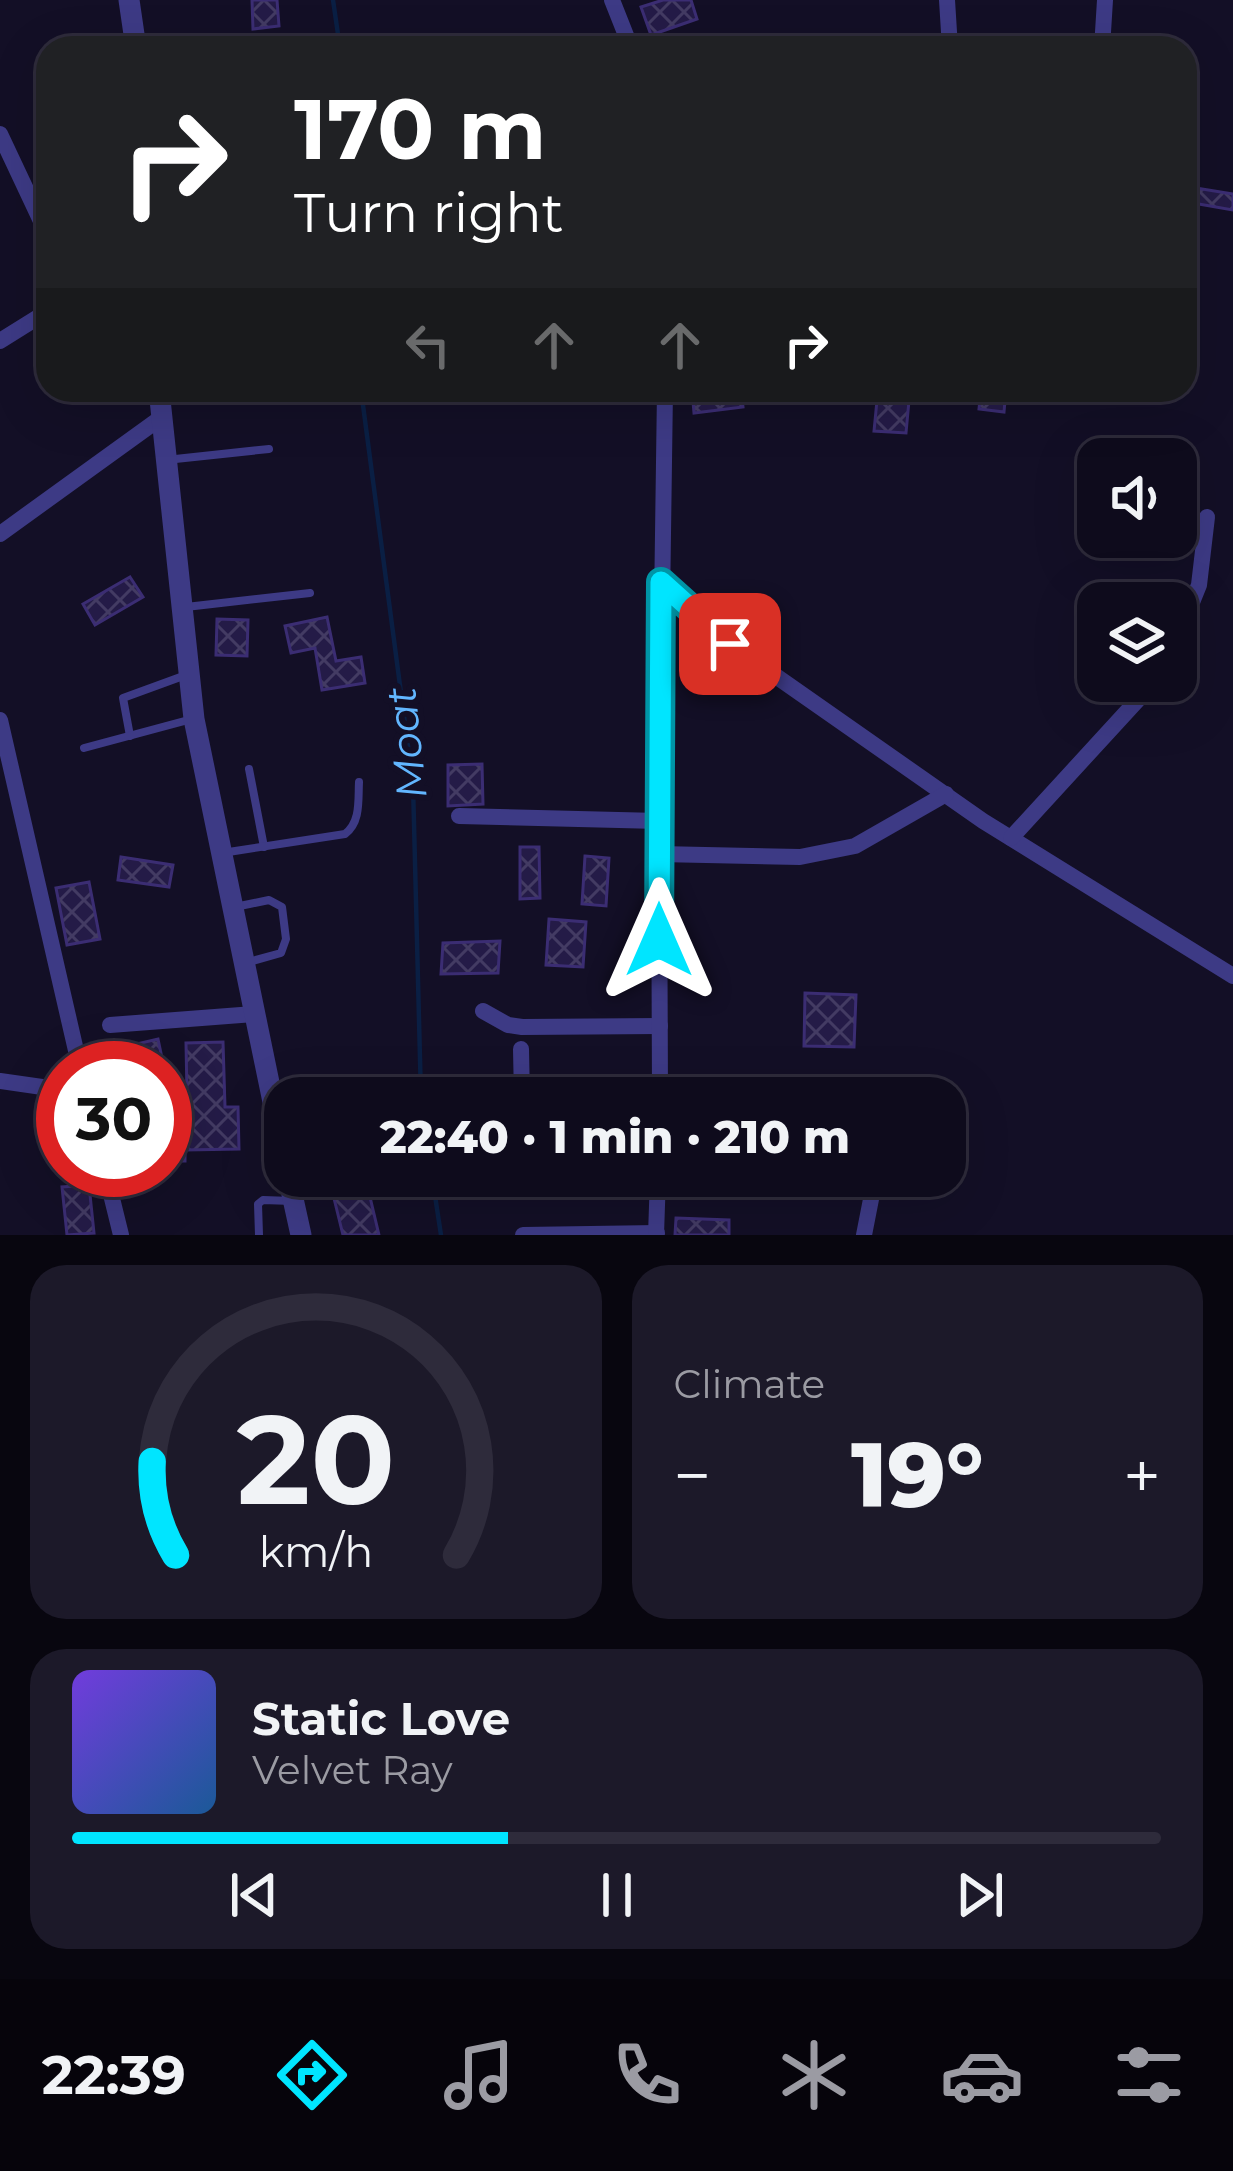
<!DOCTYPE html>
<html lang="en">
<head>
<meta charset="utf-8">
<style>
	:root { --surface:#0e0b1c; --page:#1c1929; --text:#f1f3f6; --muted:#9b9ba3; --line:#2e2b3b; --accent:#00e5ff }
	body { margin:0; font-family:Montserrat,sans-serif; background:var(--page); color:var(--text); height:100vh; display:flex; flex-direction:column; font-size:45px; white-space:nowrap }
	* { box-sizing:border-box; margin:0 }
	p { font-size:39px; color:var(--muted) }
	.icon { flex:none; width:66px; height:66px; fill:none; stroke:currentColor; stroke-width:2; stroke-linecap:round; stroke-linejoin:round }
	.map { position:relative; height:1235px; overflow:hidden }
	.drawer { display:flex; flex-direction:column; gap:30px; padding:30px; background:#08060f; flex:1 }
	.drawer>* { flex:none }
	.banner { position:absolute; left:36px; top:36px; width:1161px; height:366px; border-radius:36px; box-shadow:0 12px 48px #0002,0 0 0 3px var(--line); background:#202124; color:#fff; overflow:hidden }
	.fabs { position:absolute; left:1077px; top:438px; display:grid; gap:24px }
	.fabs a { display:grid; place-items:center; width:120px; height:120px; border-radius:24px; background:var(--surface); box-shadow:0 12px 48px #0002,0 0 0 3px var(--line); font-size:60px }
	.speed { position:absolute; left:36px; top:1041px; display:flex; gap:24px; font-size:60px; font-weight:700; text-align:center }
	.speed>* { display:grid; place-content:center; width:156px; height:156px; border-radius:50%; background:var(--surface); box-shadow:0 12px 48px #0002,0 0 0 3px var(--line); line-height:1 }
	.speed .limit { border:18px solid #d22; background:#fff; color:#111 }
	.pin { position:absolute; display:grid; place-items:center; width:102px; height:102px; color:#fff; margin:-51px; border-radius:24px; box-shadow:0 6px 18px #0006 }
	.me { position:absolute; width:132px; margin:-66px; rotate:0deg; stroke-linejoin:round; filter:drop-shadow(0 0 9px #0008) }
	.turn { display:flex; align-items:center; gap:42px; height:252px; padding:0 60px; font-size:54px }
	.turn .icon { width:156px; height:156px; stroke-width:2.5 }
	.turn b { display:block; font-size:84px; line-height:102px }
	.lanes { display:flex; align-items:center; height:114px; padding:0 60px; background:#0003; justify-content:center; gap:60px; direction:ltr }
	.lanes .off { opacity:.35 }
	.big { font-size:90px; font-weight:800; line-height:1.1 }
	.drawer .tile { flex:1; display:flex; flex-direction:column; justify-content:center; gap:18px; min-width:0; padding:0 42px; border-radius:36px; background:var(--page) }
	.drawer .dial { align-items:center; gap:0 }
	.dial svg { height:312px; overflow:visible; fill:none; stroke:var(--line); stroke-width:7; stroke-linecap:round; text-anchor:middle }
	.dial text { fill:var(--text); stroke:none }
	.song { display:flex; align-items:center; gap:36px }
	.cover { width:144px; height:144px; border-radius:18px; background:linear-gradient(135deg,hsl(260 70% 55%),hsl(210 70% 35%)) }
	.played { height:12px; border-radius:6px; background:linear-gradient(90deg,var(--accent) 40%,var(--line) 40%) }
	.keys { display:flex; justify-content:space-around; direction:ltr }
	.heat { display:flex; justify-content:space-between; align-items:center; font-size:66px; direction:ltr }
	.drawer .tiles { flex:1; display:grid; gap:30px; grid-template-columns:1fr 1fr }
	.tile:last-child { grid-column:span 2 }
	.trip { position:absolute; left:264px; top:1077px; width:702px; height:120px; border-radius:36px; background:var(--surface); box-shadow:0 12px 48px #0002,0 0 0 3px var(--line); font-weight:800; line-height:120px; text-align:center }
	.dock { display:flex; height:192px; justify-content:space-around; align-items:center; background:#06040b; color:var(--muted) }
	.dock .icon { width:84px; height:84px }
	.dock .current { color:var(--accent) }
	.dock b { font-size:54px; color:var(--text) }
	.map>svg:first-child { display:block }
	.lines { fill:none; stroke-linecap:round; stroke-linejoin:round }
	.stream { stroke:#0a1f44; stroke-width:4.5 }
	.building { fill:url(#building-cross-hatch); stroke:#3b2d73; stroke-width:3 }
	.service { stroke:#3d3a85; stroke-width:8 }
	.minor { stroke:#3d3a85; stroke-width:16 }
	.tertiary { stroke:#3d3a85; stroke-width:21 }
	.route-casing { stroke:#0095a6; stroke-width:30 }
	.route { stroke:#00e5ff; stroke-width:21 }
	.labels { text-anchor:middle; stroke-width:12; stroke-linejoin:round; paint-order:stroke }
	.water-label { font-size:42px; font-style:italic; fill:#62b6ff; stroke:#130f26 }
</style>
</head>
<body>
<div class="map">
<svg width="1233" height="1235" viewBox="0 0 1233 1235">
	<defs>
		<pattern id="building-cross-hatch" width="8" height="8" patternUnits="userSpaceOnUse" patternTransform="scale(3)"><rect width="8" height="8" fill="#241b47"/><path d="M0 0l8 8M0 8l8-8" fill="none" stroke="#433b63"/></pattern>
	</defs>
	<rect width="100%" height="100%" fill="#130f26"/>
	<g class="lines">
		<!-- stream -->
		<g class="stream">
			<path d="M333,0L340,48"/>
			<path d="M361,390L413,784L421,1098"/>
			<path d="M432,1176L441,1235"/>
		</g>
	</g>
	<!-- building -->
	<g class="building">
		<path d="M252,0H277L279,26L253,29Z"/>
		<path d="M663,0H691L697,19L651,35L641,7Z"/>
		<path d="M1196,188L1233,194V210L1193,203Z"/>
		<path d="M692,390H741L743,407L694,413Z"/>
		<path d="M878,390H910L906,433L874,431Z"/>
		<path d="M981,390H1006L1004,412L979,409Z"/>
		<path d="M1052,390H1078L1076,402L1051,400Z"/>
		<path d="M130,577L143,597L95,625L83,604Z"/>
		<path d="M327,617L336,661L361,657L365,683L322,690L315,648L291,653L285,626Z"/>
		<path d="M217,619L248,620L247,656L216,655Z"/>
		<path d="M482,764L483,804L448,806V765Z"/>
		<path d="M520,847H539L540,898L520,899Z"/>
		<path d="M585,856L609,858L606,906L582,904Z"/>
		<path d="M121,857L173,865L169,887L118,880Z"/>
		<path d="M89,882L100,939L67,945L56,888Z"/>
		<path d="M549,919L586,922L583,967L546,965Z"/>
		<path d="M500,941L498,973L441,974L443,943Z"/>
		<path d="M805,993L856,995L854,1047L804,1046Z"/>
		<path d="M158,1039L163,1063L110,1068L106,1051Z"/>
		<path d="M223,1042L225,1107H238L239,1149L185,1150V1161H165V1100L187,1095L186,1043Z"/>
		<path d="M353,1076L359,1098H336L333,1081Z"/>
		<path d="M338,1176H365L379,1235H343L329,1178Z"/>
		<path d="M89,1185L94,1233L67,1235L62,1187Z"/>
		<path d="M676,1218L729,1220V1235H675Z"/>
	</g>
	<g class="lines">
		<!-- service -->
		<g class="service">
			<path d="M166,460L269,449"/>
			<path d="M186,607L310,593"/>
			<path d="M130,736L123,698L186,675"/>
			<path d="M84,748L192,719"/>
			<path d="M249,769L264,847"/>
			<path d="M222,853L345,834C361,822 358,800 359,782"/>
			<path d="M235,907L269,900L282,907L286,939L281,953L245,963"/>
			<path d="M259,1235L258,1204L263,1200L292,1201"/>
		</g>
		<!-- minor -->
		<g class="minor">
			<path d="M612,0L631,48"/>
			<path d="M947,0L950,48"/>
			<path d="M1102,48L1105,0"/>
			<path d="M0,134L48,236"/>
			<path d="M0,341L48,311"/>
			<path d="M0,534L162,417"/>
			<path d="M661,582L730,644L983,821L1233,976"/>
			<path d="M1176,642L1199,585L1207,517"/>
			<path d="M0,720L80,1068"/>
			<path d="M459,816L659,821"/>
			<path d="M1011,838L1155,681"/>
			<path d="M659,854L800,857L855,846L946,794"/>
			<path d="M483,1011L508,1025L522,1027L660,1026"/>
			<path d="M110,1025L254,1014"/>
			<path d="M521,1049L522,1098"/>
			<path d="M0,1081L63,1090"/>
			<path d="M660,1098L659,821L665,390"/>
			<path d="M105,1170L121,1235"/>
			<path d="M523,1235L657,1233"/>
			<path d="M656,1235L658,1176"/>
			<path d="M864,1235L873,1189"/>
		</g>
		<!-- tertiary -->
		<g class="tertiary">
			<path d="M129,0L136,48"/>
			<path d="M159,390L194,719L285,1160"/>
			<path d="M288,1176L301,1235"/>
		</g>
	</g>
	<g class="lines">
		<!-- route casing -->
		<g class="route-casing">
			<path id="route" d="M659,940L661,582L730,644"/>
		</g>
		<!-- route -->
		<use href="#route" class="route"/>
	</g>
	<g class="labels">
		<!-- water labels -->
		<g class="water-label">
			<text transform="translate(406 743) rotate(-96)" y="15">Moat</text>
		</g>
	</g>
</svg>
<div class="fabs">
<a><svg class="icon" aria-label="sound" viewBox="0 0 24 24"><path d="M4 9h4l5-4v14l-5-4H4zM17 9q2 3 0 6"/></svg></a>
<a><svg class="icon" aria-label="layers" viewBox="0 0 24 24"><path d="M12 4l9 5-9 5-9-5zM3 14l9 5 9-5"/></svg></a>
</div>
<div class="speed"><div class="limit">30</div></div>
<div class="pin" style="left:730px;top:644px;background:#d93025"><svg class="icon" aria-label="arrive" viewBox="0 0 24 24"><path d="M6 21V4h12l-3 4 3 4H6"/></svg></div>
<svg class="me" style="left:659px;top:940px" viewBox="-20 -20 40 40"><path d="M0-17L14 15 0 8-14 15z" fill="#00e5ff" stroke="#fff" stroke-width="4"/></svg>
<div class="trip">22:40 · 1 min · 210 m</div>
<div class="banner">
<div class="turn"><svg class="icon" aria-label="right" viewBox="0 0 24 24"><path d="M7 20v-9h11M14 6l5 5-5 5"/></svg><div><b>170 m</b>Turn right</div></div>
<div class="lanes"><svg class="icon off" aria-label="left" viewBox="0 0 24 24"><path d="M17 20v-9H6M10 6l-5 5 5 5"/></svg><svg class="icon off" aria-label="ahead" viewBox="0 0 24 24"><path d="M12 20V5M6 11l6-6 6 6"/></svg><svg class="icon off" aria-label="ahead" viewBox="0 0 24 24"><path d="M12 20V5M6 11l6-6 6 6"/></svg><svg class="icon" aria-label="right" viewBox="0 0 24 24"><path d="M7 20v-9h11M14 6l5 5-5 5"/></svg></div>
</div>
</div>
<section class="drawer">
<div class="tiles">
<div class="tile dial"><svg viewBox="0 0 100 80">
<path d="M14 69A42 42 0 1 1 86 69"/>
<path d="M14 69A42 42 0 0 1 8 45" stroke="#00e5ff"/>
<text x="50" y="56" font-size="32" font-weight="700">20</text>
<text x="50" y="72" font-size="11">km/h</text>
</svg></div>
<div class="tile"><p>Climate</p>
<div class="heat"><a>−</a><b class="big">19°</b><a>+</a></div>
</div>
<div class="tile">
<div class="song"><i class="cover"></i><div><b>Static Love</b><p>Velvet Ray</p></div></div>
<div class="played"></div>
<div class="keys"><svg class="icon" aria-label="previous" viewBox="0 0 24 24"><path d="M18 5L8 12l10 7zM5 5v14"/></svg><svg class="icon" aria-label="pause" viewBox="0 0 24 24"><path d="M8 5v14M16 5v14"/></svg><svg class="icon" aria-label="next" viewBox="0 0 24 24"><path d="M6 5l10 7-10 7zM19 5v14"/></svg></div>
</div>
</div>
</section>
<nav class="dock">
<b>22:39</b>
<svg class="icon current" aria-label="directions" viewBox="0 0 24 24"><path d="M12 3l9 9-9 9-9-9zM9 14v-3h6M13 9l2 2-2 2"/></svg>
<svg class="icon" aria-label="music" viewBox="0 0 24 24"><path d="M9 18V5l10-2v13"/><circle cx="6" cy="18" r="3"/><circle cx="16" cy="16" r="3"/></svg>
<svg class="icon" aria-label="phone" viewBox="0 0 24 24"><path d="M5 4h4l2 5-3 2q2 4 5 5l2-3 5 2v4C11 20 4 13 5 4z"/></svg>
<svg class="icon" aria-label="climate" viewBox="0 0 24 24"><path d="M12 3v18M4 7l16 10M4 17L20 7"/></svg>
<svg class="icon" aria-label="car" viewBox="0 0 24 24"><path d="M5 17H2v-5l4-1 3-4h7l3 4 3 1v5h-3M9 17h6M6 11h13"/><circle cx="7" cy="17" r="2"/><circle cx="17" cy="17" r="2"/></svg>
<svg class="icon" aria-label="filters" viewBox="0 0 24 24"><path d="M4 7h16M4 17h16"/><circle cx="9" cy="7" r="2"/><circle cx="15" cy="17" r="2"/></svg>
</nav>
</body>
</html>
